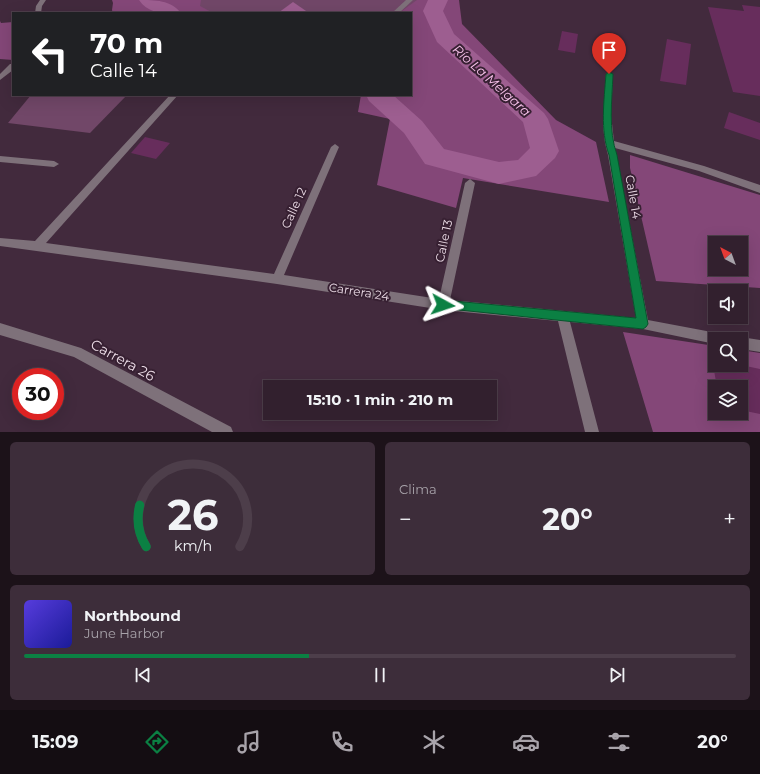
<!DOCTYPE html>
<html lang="es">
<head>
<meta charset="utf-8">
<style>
	:root { --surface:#32202e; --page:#3d2d3a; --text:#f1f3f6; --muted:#a8a3aa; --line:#4d3e4a; --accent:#0b8043 }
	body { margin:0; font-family:Montserrat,sans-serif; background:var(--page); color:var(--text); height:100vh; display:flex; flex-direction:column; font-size:15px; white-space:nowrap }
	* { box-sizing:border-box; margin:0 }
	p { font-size:13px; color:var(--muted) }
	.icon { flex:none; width:22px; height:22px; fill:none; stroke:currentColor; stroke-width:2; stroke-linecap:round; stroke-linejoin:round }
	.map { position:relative; height:432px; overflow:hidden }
	.drawer { display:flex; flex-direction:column; gap:10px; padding:10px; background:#1c1219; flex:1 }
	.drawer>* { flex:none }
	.banner { position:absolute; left:12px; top:12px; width:400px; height:84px; border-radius:0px; box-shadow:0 4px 16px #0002,0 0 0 1px var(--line); background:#202124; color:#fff; overflow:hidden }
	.needle { width:26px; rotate:319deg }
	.buttons { position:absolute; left:708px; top:236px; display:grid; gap:8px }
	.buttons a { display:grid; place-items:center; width:40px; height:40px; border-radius:0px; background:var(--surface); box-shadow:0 4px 16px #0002,0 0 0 1px var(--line); font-size:20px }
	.speed { position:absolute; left:12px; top:368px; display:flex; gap:8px; font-size:20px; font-weight:700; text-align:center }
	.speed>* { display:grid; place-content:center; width:52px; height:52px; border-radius:50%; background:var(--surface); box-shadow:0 4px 16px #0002,0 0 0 1px var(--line); line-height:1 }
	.speed .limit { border:6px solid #d22; background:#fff; color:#111 }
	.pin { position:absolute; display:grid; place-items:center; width:34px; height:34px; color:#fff; margin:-41px -17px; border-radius:50% 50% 50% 0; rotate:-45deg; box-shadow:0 0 4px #0007 }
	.pin .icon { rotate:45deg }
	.me { position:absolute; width:44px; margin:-22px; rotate:95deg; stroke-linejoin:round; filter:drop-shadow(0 0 3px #0008) }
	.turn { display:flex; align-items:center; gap:14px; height:84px; padding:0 12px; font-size:18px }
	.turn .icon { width:52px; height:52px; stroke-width:2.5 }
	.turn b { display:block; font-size:28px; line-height:34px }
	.big { font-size:30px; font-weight:700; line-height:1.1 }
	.drawer .card { flex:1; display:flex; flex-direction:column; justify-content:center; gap:6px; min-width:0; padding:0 14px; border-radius:6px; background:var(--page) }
	.drawer .dial { align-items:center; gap:0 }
	.dial svg { height:104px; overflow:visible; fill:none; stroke:var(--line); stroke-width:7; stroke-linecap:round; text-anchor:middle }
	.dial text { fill:var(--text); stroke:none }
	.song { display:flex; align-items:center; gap:12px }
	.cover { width:48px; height:48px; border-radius:6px; background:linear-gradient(135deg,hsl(250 70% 55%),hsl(240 70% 35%)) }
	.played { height:4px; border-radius:2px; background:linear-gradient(90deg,var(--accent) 40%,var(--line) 40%) }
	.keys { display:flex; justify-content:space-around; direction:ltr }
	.heat { display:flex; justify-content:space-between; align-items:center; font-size:22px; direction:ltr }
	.drawer .tiles { flex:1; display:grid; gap:10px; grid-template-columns:1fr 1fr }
	.card:last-child { grid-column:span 2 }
	.trip { position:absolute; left:263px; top:380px; width:234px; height:40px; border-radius:0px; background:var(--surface); box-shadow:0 4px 16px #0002,0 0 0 1px var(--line); font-weight:700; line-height:40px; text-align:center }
	.menu { display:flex; height:64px; justify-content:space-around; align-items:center; background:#140d12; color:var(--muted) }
	.menu .icon { width:28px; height:28px }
	.menu .on { color:var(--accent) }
	.menu b { font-size:18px; color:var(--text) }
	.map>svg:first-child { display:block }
	.green { fill:#714768 }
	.forest { fill:#844778; fill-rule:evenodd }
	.water { fill:#9d5e90 }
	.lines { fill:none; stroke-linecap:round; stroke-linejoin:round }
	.river { fill:#9d5e90; fill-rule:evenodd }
	.building { fill:#672d5c }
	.minor { fill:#7e717a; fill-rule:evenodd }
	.route { fill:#0b8043; stroke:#07532c }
	.labels { text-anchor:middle; stroke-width:4; stroke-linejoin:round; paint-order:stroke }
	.street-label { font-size:12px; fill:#eddde8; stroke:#372032 }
	.water-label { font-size:13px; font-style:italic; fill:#f7c1ea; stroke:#372032 }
	.near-street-label { font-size:14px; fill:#eddde8; stroke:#372032 }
</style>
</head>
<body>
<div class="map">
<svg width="760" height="432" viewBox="0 0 760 432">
	<rect width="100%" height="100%" fill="#422a3d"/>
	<!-- green -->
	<g class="green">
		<path d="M157,0H434L411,13H178Z"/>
		<path d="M31,95H127L90,133L8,123Z"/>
	</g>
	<!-- forest -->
	<g class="forest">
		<path d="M112,0H201L200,6L213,13H113L112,10L113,3Z"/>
		<path d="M417,0H459L462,24L556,120L596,142L609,202L463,178L456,208L377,185L390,119L358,112L361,95H411V13H399Z"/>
		<path d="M0,21L1,23L13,22V60L0,59Z"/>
		<path d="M630,155L760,195V288L656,281L630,168ZM715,243H741V269H715Z"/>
		<path d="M623,332L715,346V365H741V350L760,353V432H653ZM715,387H741V413H715Z"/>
	</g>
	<!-- water -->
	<path class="water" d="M293,2L309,13H278Z"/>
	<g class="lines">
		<!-- river -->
		<g class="river">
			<path d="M139,0C155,0 171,0 181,13C165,13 149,15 139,0Z"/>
			<path d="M428,0H448L443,11L454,34L544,113L548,119L559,151L555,158L536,176L499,184L425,164L404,133L369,101L366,95H393L422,121L444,149L499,162L518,160L530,148L523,122L437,42L423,11Z"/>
		</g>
	</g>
	<!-- building -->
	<g class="building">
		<path d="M742,5L760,7V96L733,92L708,7L744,11Z"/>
		<path d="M562,31L578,34L575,53L558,50Z"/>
		<path d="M667,39L691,44L686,85L660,81Z"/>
		<path d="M729,112L760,123V140L724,128Z"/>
		<path d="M145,137L170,143L156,159L131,153Z"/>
		<path d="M713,365H741L760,369V414L741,410V387H717Z"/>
	</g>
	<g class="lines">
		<!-- minor -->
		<g class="minor">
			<path d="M40,0H46L42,6L41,13H35L36,6Z"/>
			<path d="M406,0H413L399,13H392Z"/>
			<path d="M10,64H13V70L0,80V74Z"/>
			<path d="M606,73H609L613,75L611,115L614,141L704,166L760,185V193L699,171L615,148L648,320L717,333L721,335L723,339H715V344L643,329L570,322L599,432H585L558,321L443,310L277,284L0,246V238L35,241L170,95H178L46,243L274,274L331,147L335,144L339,147L284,275L439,299L465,183L470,179L475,183L450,300L636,318L608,155L605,143L603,126Z"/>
			<path d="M0,156L54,161L59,164L54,167L0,162Z"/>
			<path d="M0,323L81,348L231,427L233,432H212L74,357L0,335Z"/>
			<path d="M741,337L760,340V352L741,349V339H737Z"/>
		</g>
	</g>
	<!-- route -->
	<path class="route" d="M609,72L613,74C612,101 608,130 617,155L648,324L646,327L643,329L440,308L438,305L440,302L443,300L636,318L609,155C600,130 604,101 606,74Z"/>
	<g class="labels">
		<!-- street labels -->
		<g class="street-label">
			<text transform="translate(633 197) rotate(80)" y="4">Calle 14</text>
			<text transform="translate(294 208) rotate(-66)" y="4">Calle 12</text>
			<text transform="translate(444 241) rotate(-78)" y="4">Calle 13</text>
			<text transform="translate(359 292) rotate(9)" y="4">Carrera 24</text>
		</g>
		<!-- water labels -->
		<g class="water-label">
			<text transform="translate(492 80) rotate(42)" y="5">Río La Melgara</text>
		</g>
		<!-- near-street labels -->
		<g class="near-street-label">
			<text transform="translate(123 360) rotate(29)" y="5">Carrera 26</text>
		</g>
	</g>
</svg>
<div class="buttons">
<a><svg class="needle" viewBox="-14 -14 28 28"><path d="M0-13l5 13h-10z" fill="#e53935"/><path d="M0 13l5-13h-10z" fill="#a8a3aa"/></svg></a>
<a><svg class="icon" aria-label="sound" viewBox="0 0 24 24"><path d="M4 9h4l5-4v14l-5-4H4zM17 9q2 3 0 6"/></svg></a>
<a><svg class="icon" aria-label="search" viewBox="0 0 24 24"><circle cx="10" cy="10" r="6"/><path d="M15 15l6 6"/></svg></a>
<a><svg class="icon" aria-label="layers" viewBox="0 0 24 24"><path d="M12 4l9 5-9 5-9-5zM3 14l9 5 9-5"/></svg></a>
</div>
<div class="speed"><div class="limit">30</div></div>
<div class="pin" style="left:609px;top:74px;background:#d93025"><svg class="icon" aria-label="arrive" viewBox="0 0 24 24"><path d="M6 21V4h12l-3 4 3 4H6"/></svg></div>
<svg class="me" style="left:443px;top:305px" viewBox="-20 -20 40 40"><path d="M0-17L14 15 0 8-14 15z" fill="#0b8043" stroke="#fff" stroke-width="4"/></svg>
<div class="trip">15:10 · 1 min · 210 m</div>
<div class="banner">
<div class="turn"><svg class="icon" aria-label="left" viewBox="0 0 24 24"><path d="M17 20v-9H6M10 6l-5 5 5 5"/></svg><div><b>70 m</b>Calle 14</div></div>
</div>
</div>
<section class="drawer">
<div class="tiles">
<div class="card dial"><svg viewBox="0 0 100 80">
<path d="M14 69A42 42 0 1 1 86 69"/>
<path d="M14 69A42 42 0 0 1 9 37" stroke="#0b8043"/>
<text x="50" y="56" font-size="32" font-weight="700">26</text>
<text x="50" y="72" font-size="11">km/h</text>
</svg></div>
<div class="card"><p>Clima</p>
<div class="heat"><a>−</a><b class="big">20°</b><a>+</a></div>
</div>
<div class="card">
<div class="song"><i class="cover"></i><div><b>Northbound</b><p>June Harbor</p></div></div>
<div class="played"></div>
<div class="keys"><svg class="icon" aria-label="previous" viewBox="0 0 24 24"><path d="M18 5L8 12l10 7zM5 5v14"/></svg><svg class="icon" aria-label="pause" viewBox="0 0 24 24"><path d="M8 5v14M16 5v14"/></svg><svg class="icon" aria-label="next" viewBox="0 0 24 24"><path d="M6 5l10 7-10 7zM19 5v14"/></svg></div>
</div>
</div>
</section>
<nav class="menu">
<b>15:09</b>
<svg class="icon on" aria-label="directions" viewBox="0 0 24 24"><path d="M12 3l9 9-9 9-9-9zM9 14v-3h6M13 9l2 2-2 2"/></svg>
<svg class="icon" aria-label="music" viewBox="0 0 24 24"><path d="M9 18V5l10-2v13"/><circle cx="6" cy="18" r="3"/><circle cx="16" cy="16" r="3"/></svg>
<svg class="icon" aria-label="phone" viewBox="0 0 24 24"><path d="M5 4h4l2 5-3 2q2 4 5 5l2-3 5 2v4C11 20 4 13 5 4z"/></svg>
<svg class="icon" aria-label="climate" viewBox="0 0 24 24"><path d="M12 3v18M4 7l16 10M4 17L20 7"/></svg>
<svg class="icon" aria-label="car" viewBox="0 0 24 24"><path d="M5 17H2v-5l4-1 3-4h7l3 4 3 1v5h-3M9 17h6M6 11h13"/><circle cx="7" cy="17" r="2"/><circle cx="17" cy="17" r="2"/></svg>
<svg class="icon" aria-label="filters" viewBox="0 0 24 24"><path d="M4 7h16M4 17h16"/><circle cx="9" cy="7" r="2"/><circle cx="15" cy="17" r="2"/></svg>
<b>20°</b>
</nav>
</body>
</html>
